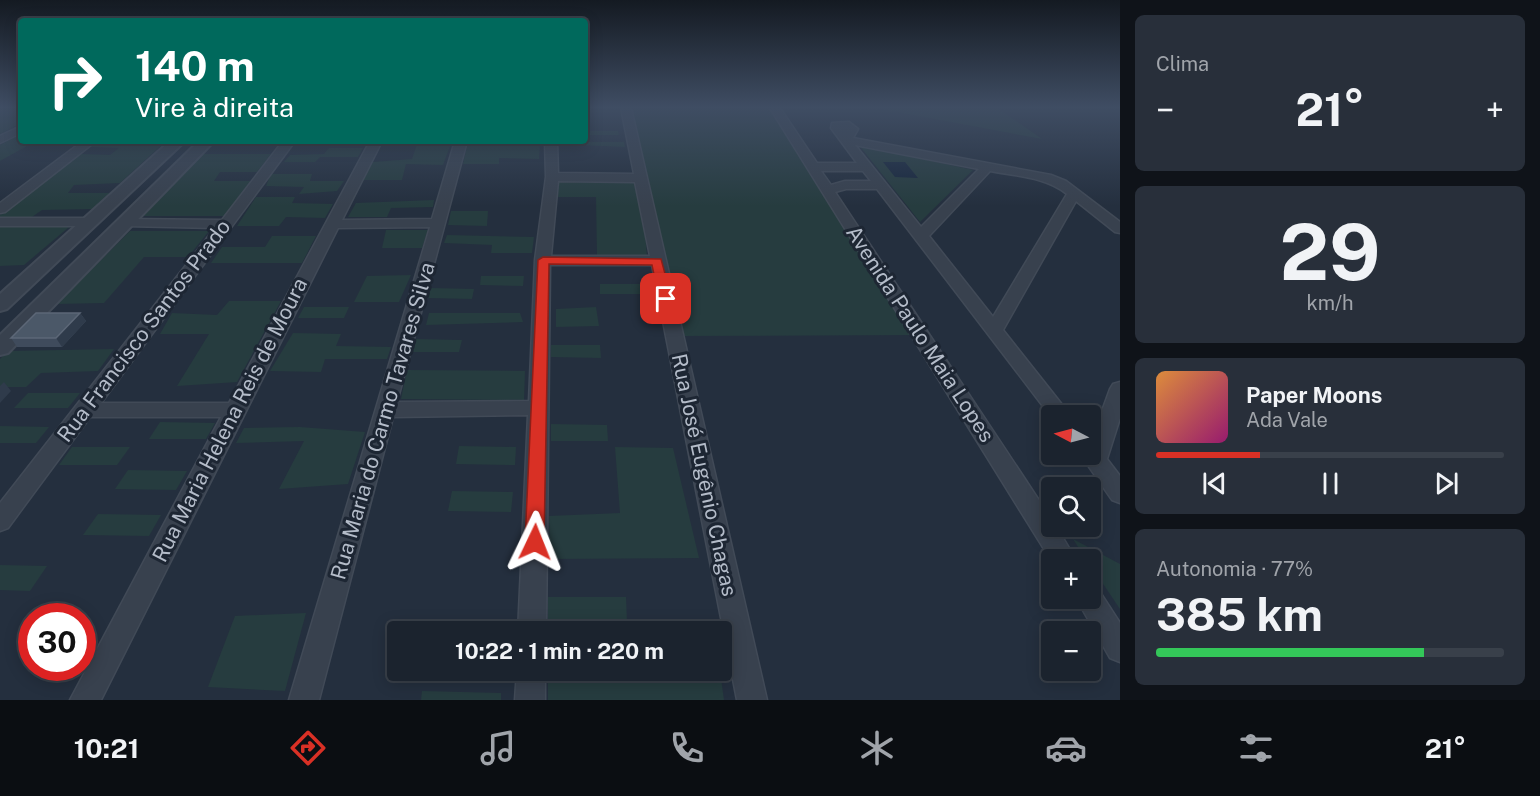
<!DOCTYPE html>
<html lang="pt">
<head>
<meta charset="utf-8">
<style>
	:root { --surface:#1b232e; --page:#282f3a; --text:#f1f3f6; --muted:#a0a4aa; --line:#39404a; --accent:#d93025 }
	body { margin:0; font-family:"Public Sans",sans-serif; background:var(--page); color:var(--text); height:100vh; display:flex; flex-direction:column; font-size:22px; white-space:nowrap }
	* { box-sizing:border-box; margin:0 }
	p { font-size:20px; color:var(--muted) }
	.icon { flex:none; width:33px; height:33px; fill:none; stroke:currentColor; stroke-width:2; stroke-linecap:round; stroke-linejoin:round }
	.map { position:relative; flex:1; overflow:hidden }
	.drawer { display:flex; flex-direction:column; gap:15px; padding:15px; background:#0f1319; width:420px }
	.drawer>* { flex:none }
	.top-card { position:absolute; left:18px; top:18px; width:570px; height:126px; border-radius:6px; box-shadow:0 3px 15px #0003,0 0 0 2px var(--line); background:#00695c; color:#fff; overflow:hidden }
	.needle { width:39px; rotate:276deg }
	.tools { position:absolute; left:1041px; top:405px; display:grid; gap:12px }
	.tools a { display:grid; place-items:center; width:60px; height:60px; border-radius:6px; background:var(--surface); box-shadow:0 3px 15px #0003,0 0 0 2px var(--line); font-size:30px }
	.speed { position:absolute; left:18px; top:603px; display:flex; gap:12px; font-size:30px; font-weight:700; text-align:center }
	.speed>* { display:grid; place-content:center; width:78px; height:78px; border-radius:50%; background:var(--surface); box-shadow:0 3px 15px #0003,0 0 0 2px var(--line); line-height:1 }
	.speed .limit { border:9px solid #d22; background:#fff; color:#111 }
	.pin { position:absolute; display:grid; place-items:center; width:51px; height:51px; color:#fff; margin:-26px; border-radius:12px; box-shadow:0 3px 9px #0006 }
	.me { position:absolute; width:66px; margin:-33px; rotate:2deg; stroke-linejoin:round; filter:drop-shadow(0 0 4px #0008) }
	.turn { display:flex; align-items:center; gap:21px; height:126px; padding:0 18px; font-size:27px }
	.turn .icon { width:78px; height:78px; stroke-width:2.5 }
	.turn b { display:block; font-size:42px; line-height:51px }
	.big { font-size:45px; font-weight:700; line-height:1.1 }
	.drawer .card { flex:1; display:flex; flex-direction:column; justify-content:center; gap:9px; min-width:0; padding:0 21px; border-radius:9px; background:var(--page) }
	.drawer .dial { align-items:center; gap:0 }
	.dial b { font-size:78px; line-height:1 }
	.song { display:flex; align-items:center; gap:18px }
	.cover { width:72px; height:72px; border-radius:9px; background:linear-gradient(135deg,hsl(30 70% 55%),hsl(320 70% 35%)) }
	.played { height:6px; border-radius:3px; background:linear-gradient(90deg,var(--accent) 30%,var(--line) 30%) }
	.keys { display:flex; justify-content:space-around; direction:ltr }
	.heat { display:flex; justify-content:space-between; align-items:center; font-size:33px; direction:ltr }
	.charge { height:9px; border-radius:4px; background:linear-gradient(90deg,#34c759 77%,var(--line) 0) }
	.trip { position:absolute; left:387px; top:621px; width:345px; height:60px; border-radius:6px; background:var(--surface); box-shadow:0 3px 15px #0003,0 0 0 2px var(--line); font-weight:700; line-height:60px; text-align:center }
	.tabs { display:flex; height:96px; justify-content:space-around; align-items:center; background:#0b0e12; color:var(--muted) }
	.tabs .icon { width:42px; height:42px }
	.tabs .active { color:var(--accent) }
	.tabs b { font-size:27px; color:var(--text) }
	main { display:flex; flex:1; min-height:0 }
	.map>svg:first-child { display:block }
	.green { fill:#263c3f }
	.water { fill:#17263c }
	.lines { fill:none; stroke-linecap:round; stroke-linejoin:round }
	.minor-casing { stroke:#414a57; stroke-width:3 }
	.tertiary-casing { stroke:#414a57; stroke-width:4 }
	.minor { fill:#38414e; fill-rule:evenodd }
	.tertiary { fill:#38414e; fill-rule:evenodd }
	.wall { fill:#3f4b5c }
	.shaded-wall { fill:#2f3b4b }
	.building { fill:#4b5868; stroke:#5c6777; stroke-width:1.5 }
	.route { fill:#d93025; stroke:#8d1f18; stroke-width:1.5 }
	.labels { text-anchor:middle; stroke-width:6; stroke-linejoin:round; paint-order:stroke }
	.street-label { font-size:21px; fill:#b4bcc9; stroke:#1d2633 }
</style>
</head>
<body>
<main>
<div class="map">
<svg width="1120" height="700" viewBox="0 0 1120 700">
	<rect width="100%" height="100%" fill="#242f3e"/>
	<!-- green -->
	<g class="green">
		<path d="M0,109H21V123L0,134Z"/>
		<path d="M626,109H775L922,335L674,336L641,186L647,257L597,255L596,197H556L552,177H640Z"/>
		<path d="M881,109H999L1042,139Z"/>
		<path d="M585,117L589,131H618L619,135H589L588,142H624L625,147L556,144L555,141H585Z"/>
		<path d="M21,134V141H36L0,161V145Z"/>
		<path d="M98,141H166L120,183L74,185L68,193H110L92,209L42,210L29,219H0V215L80,154L110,155L119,148L91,147Z"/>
		<path d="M418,141H452L443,165L406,164L402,180H363L373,162L412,159Z"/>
		<path d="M540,141L539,159L499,158V164H463L468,142Z"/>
		<path d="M859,145L973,170L920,222Z"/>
		<path d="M329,148H363L358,157H320L315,162H284L290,155L324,154Z"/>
		<path d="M201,154H271L257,172H220L214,181H251L226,216H141Z"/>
		<path d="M271,174H312L310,181H344L337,191L299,194L304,187L266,186Z"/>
		<path d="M256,197H295L292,203L333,204L325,218L286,217L279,226H237Z"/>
		<path d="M434,200L433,207L391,208L387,217H348L356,203Z"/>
		<path d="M451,211H488L487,226L448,225Z"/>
		<path d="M0,226L69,227L24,265L0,266Z"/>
		<path d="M386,230H428L422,248H382Z"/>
		<path d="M130,231H209L188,257H144L104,303L57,304Z"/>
		<path d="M447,235L534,237L532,253H491L492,245L444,243Z"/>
		<path d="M272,236H316L302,263H211L222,247H265Z"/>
		<path d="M411,275L399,302H354L367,276Z"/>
		<path d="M481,276H524L523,286L480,285Z"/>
		<path d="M600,284H643L644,294H600Z"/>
		<path d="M431,288L474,289L472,299L428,298Z"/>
		<path d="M229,301H281L237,382L177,386L209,334H160L172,313L217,315Z"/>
		<path d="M304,307H349L344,318H298Z"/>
		<path d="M596,307L599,326L556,327V309Z"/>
		<path d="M429,313H520L523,322L426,325Z"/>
		<path d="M293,333L341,334L336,346L391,347L387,359H325L321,372L270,371Z"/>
		<path d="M414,339L462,340L459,352H410Z"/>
		<path d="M551,345H600L601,358L551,357Z"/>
		<path d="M114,349L98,371L41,373L26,387H0V359L8,351Z"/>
		<path d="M407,370L525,371L524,400L401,399Z"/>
		<path d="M28,393H80L68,408H14Z"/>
		<path d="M160,422L215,423L206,439H149Z"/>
		<path d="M551,424L607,425L608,441H551Z"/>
		<path d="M0,426L49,427L36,443H0Z"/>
		<path d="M300,427L365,432L348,484L279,489L304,441L236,443L244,428Z"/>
		<path d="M459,446L516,447L515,465L456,464Z"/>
		<path d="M72,447H130L117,465H59Z"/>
		<path d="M615,447L673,448L699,558L550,559L549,516L620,513Z"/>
		<path d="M128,470L187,471L176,490L115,489Z"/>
		<path d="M452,491L513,492L511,512L448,511Z"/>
		<path d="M98,514L161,515L149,536L83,535Z"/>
		<path d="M1073,539L1120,564V609L1091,566L1090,560L1086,559Z"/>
		<path d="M0,565L47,566L30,591L0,590Z"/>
		<path d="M548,597H626L627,622L713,627L714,631H548Z"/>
		<path d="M306,613L285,691L208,687L235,616Z"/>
		<path d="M548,670L720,671L724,700H548Z"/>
		<path d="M422,691L501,693V700H421Z"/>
	</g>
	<!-- water -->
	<path class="water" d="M883,162H905L918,178L895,177Z"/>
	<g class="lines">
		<!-- minor casing -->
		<g class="minor-casing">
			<g id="minor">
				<path d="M621,108H631L767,700H737L652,265H550L546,632H518L528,415L393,417L319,700H289L430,227L338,228L101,700H70L221,417H90L8,528L0,531V503L215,228L125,226L118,222L120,219L222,220L283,141H295L101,403H229L370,141H382L342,220L432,219L455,141H467L397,402L529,401L535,260L546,177L545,141H557L558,173L634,174ZM558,181L635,182L650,256H551Z"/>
				<path d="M770,108H780L817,163H857L831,128L832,123L849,122L858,129L853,138L1051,175L1066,181L1120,222V233L1115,232L1076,201L1003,330L1071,416H1052V418L877,189H846L835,192L1052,520V526H1056L1076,560H1052V562ZM855,145L979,169L921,227ZM821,171H863L871,181H845L831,185ZM990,171C1017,176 1046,177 1067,194L993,317L929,236Z"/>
				<path d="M21,126V133L0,143V136Z"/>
				<path d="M83,141H96L5,212L0,213V203Z"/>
				<path d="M0,218H90L97,222L90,226H0Z"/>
				<path d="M1120,382V418L1107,459L1120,476V503L1112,500L1080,454H1090V444L1110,389L1113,384Z"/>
				<path d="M1090,586L1098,589L1120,623V662L1110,658L1076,598H1090Z"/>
				<path d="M517,670H545V700H515Z"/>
			</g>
		</g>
		<!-- tertiary casing -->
		<g class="tertiary-casing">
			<g id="tertiary">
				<path d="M170,141H185L7,309L0,311V294Z"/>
				<path d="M199,141H214L8,353L0,355V335Z"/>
			</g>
		</g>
		<!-- minor -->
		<use href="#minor" class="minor"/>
		<!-- tertiary -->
		<use href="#tertiary" class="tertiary"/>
	</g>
	<!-- wall -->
	<path class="wall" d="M80,313L86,321L62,347H17L11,338Z"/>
	<!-- shaded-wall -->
	<g class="shaded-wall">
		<path d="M80,313L86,321L62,347L56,338Z"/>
		<path d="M4,382L11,391L0,403V386Z"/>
	</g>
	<!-- building -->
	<path class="building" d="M36,313H80L56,338H11Z"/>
	<!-- sky -->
	<linearGradient id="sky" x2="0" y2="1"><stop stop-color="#141a22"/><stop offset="0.52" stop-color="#3f4d63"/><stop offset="1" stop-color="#3f4d63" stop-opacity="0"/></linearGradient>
	<rect width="1120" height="206" fill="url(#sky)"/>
	<!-- route -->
	<path class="route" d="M543,257L661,259L672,299L666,303L659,299L652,265L549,264L544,542L541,548L535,551L528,548L525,542L538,260Z"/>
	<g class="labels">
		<!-- street labels -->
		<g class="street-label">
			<text transform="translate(144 331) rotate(-53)" y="7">Rua Francisco Santos Prado</text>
			<text transform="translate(920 334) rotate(57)" y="7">Avenida Paulo Maia Lopes</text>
			<text transform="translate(230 420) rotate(-63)" y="7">Rua Maria Helena Reis de Moura</text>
			<text transform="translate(383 421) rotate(-74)" y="7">Rua Maria do Carmo Tavares Silva</text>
			<text transform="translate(704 475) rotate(78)" y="7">Rua José Eugênio Chagas</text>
		</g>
	</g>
</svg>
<div class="tools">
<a><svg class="needle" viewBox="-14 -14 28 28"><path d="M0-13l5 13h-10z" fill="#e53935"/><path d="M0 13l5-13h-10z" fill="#a0a4aa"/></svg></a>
<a><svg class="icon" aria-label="search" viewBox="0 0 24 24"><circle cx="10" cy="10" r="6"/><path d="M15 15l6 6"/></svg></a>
<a>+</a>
<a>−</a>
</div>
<div class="speed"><div class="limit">30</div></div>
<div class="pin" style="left:666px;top:299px;background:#d93025"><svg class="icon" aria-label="arrive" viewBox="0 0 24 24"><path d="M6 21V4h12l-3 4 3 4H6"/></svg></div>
<svg class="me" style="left:535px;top:542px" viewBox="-20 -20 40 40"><path d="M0-17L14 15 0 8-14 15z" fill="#d93025" stroke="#fff" stroke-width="4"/></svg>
<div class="trip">10:22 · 1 min · 220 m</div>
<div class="top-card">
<div class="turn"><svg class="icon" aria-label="right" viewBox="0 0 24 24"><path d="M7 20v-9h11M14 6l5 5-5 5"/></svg><div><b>140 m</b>Vire à direita</div></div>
</div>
</div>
<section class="drawer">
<div class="card"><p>Clima</p>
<div class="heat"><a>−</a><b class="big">21°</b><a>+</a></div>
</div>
<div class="card dial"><b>29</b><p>km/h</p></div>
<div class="card">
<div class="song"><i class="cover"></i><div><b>Paper Moons</b><p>Ada Vale</p></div></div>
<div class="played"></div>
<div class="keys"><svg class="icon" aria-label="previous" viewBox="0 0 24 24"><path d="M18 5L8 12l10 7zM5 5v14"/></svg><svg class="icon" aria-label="pause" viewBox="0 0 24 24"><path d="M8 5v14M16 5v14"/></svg><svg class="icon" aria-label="next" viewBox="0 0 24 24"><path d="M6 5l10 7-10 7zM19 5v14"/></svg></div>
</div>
<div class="card"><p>Autonomia · 77%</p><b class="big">385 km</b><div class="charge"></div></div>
</section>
</main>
<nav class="tabs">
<b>10:21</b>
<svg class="icon active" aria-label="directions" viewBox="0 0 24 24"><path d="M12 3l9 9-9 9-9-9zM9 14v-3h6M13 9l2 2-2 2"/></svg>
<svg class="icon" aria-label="music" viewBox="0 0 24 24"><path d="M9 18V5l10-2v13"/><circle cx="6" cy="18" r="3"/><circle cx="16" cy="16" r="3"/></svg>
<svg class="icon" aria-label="phone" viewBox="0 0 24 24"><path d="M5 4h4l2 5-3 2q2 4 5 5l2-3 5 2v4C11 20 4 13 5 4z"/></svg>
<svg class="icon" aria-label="climate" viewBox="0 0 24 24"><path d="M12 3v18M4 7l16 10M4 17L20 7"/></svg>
<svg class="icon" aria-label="car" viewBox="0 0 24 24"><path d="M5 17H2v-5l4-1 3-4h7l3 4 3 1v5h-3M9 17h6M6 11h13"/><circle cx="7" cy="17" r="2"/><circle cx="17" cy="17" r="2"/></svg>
<svg class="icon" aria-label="filters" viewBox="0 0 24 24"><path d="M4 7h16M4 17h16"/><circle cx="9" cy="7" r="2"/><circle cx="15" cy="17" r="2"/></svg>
<b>21°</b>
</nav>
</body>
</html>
